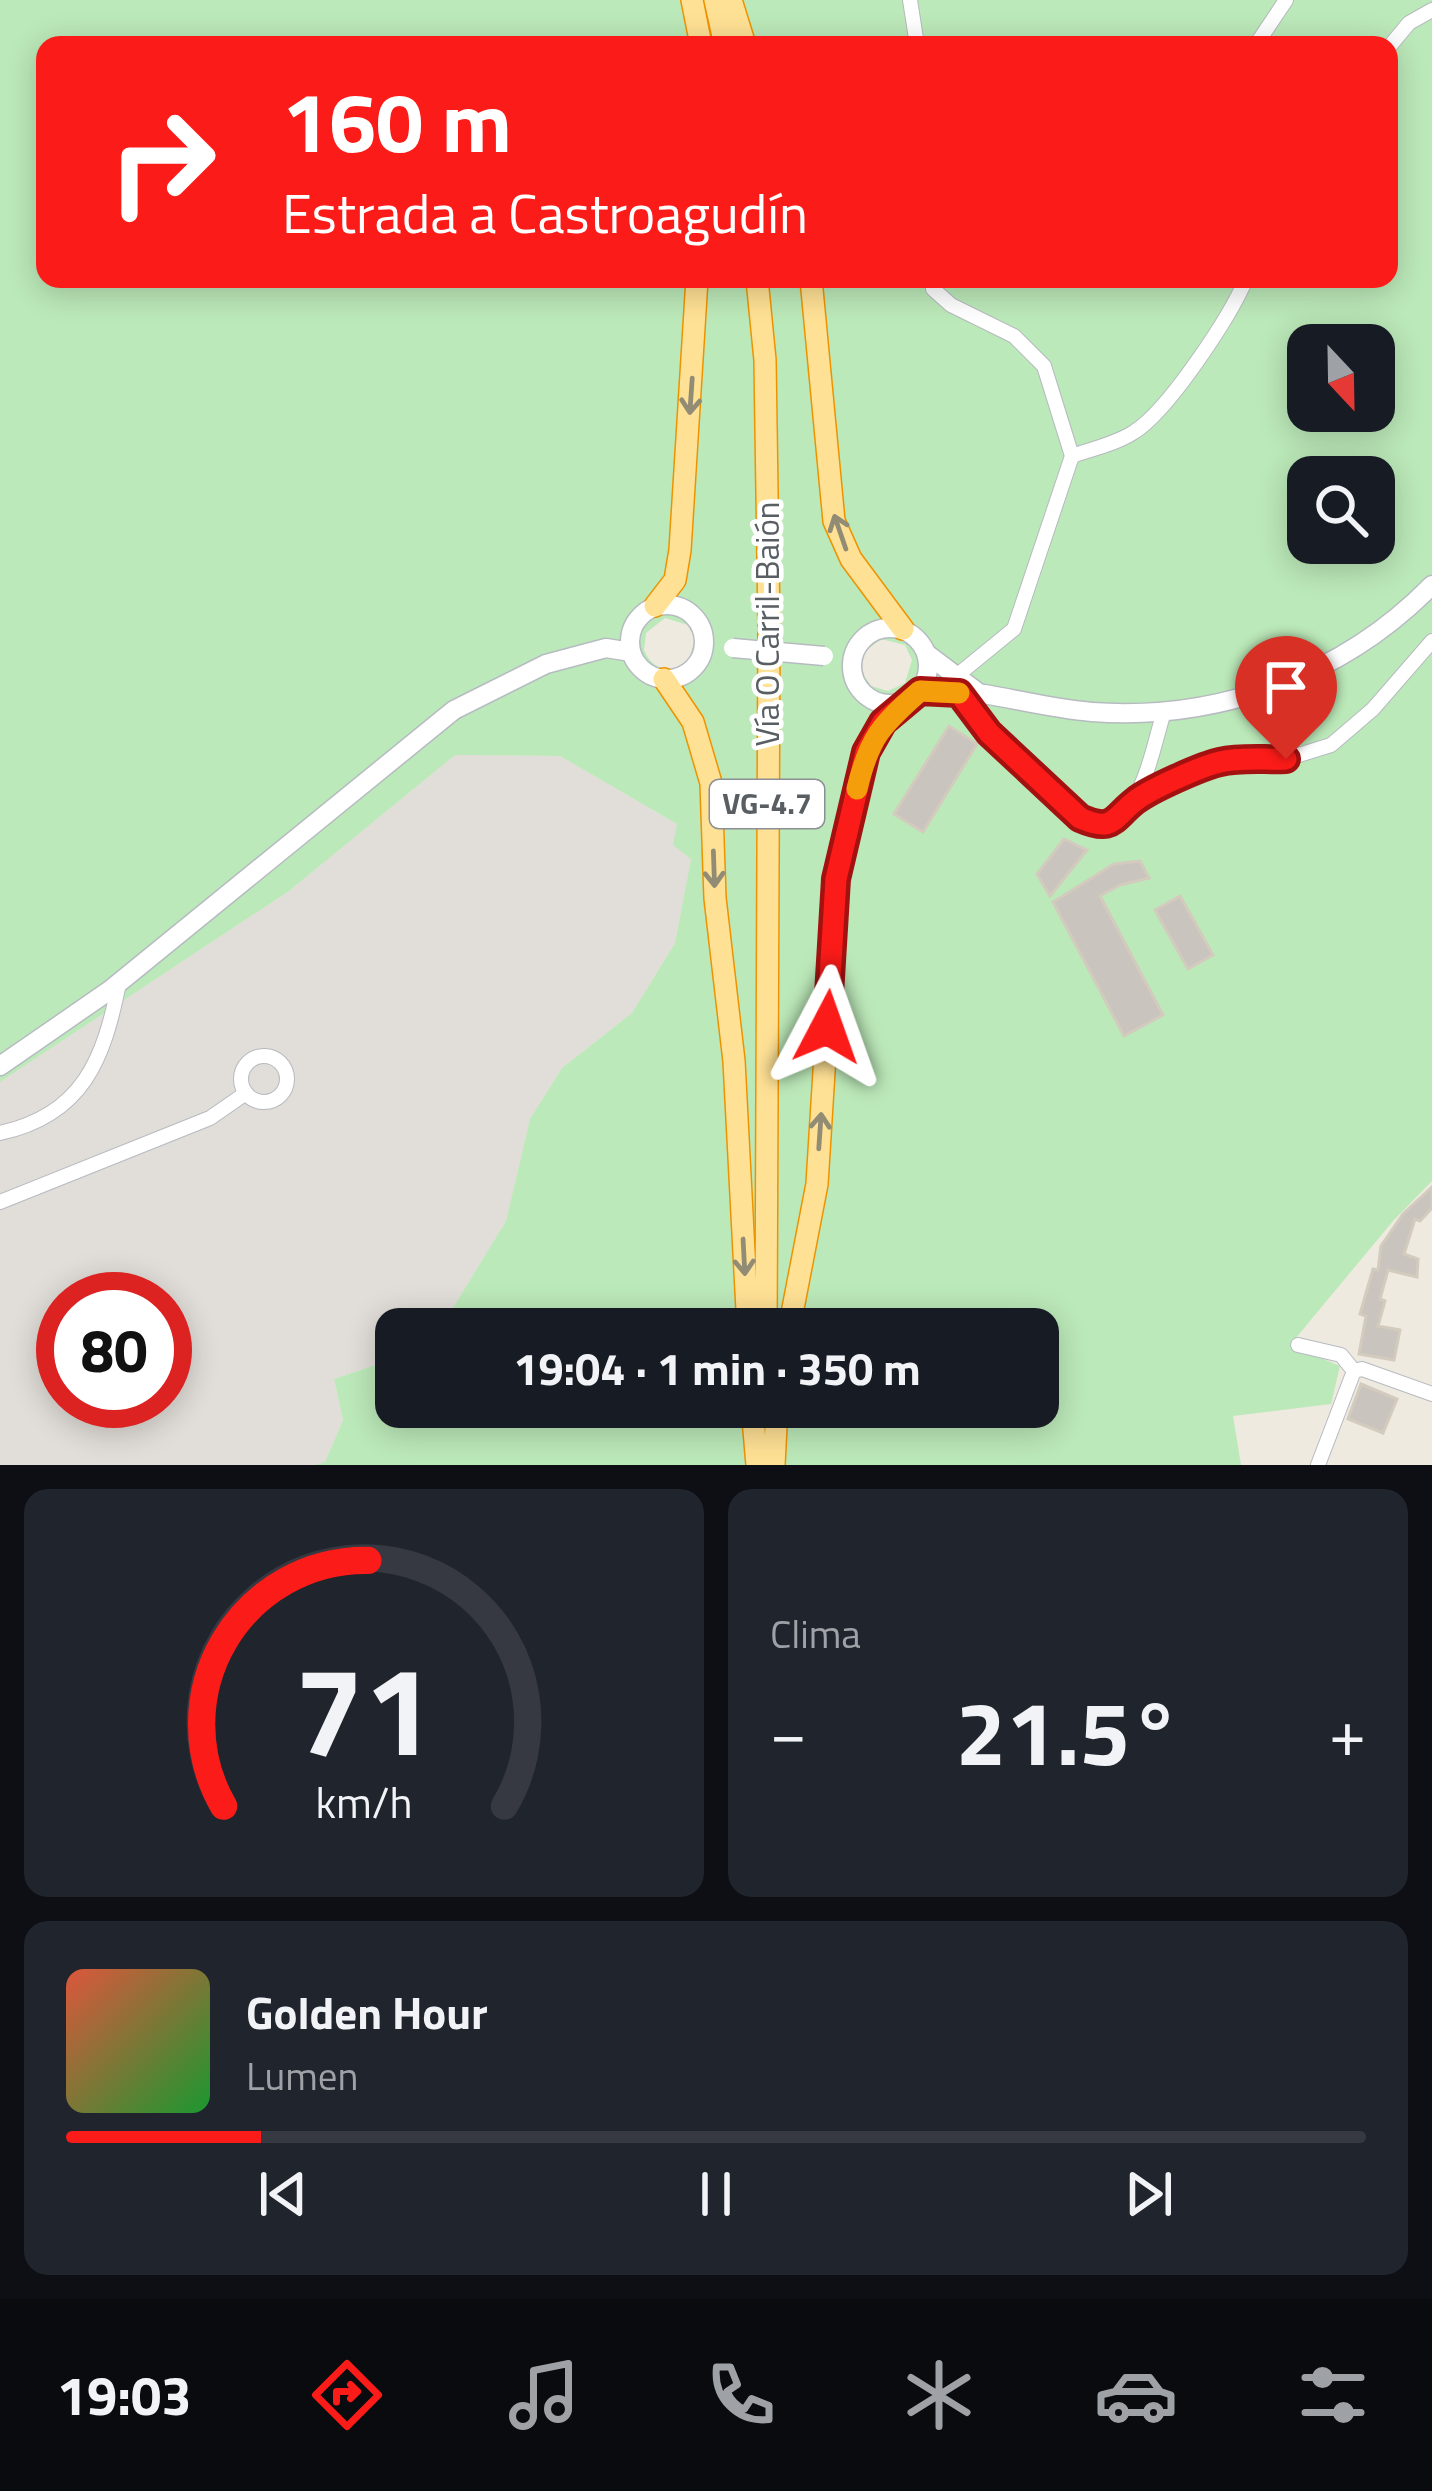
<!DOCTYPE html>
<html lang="es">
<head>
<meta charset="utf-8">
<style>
	:root { --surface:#171b24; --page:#20242c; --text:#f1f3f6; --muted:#9ea1a6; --line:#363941; --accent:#fb1b18 }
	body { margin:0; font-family:"Titillium Web",sans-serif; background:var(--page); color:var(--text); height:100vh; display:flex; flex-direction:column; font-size:45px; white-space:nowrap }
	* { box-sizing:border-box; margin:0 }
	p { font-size:39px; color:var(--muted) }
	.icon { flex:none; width:66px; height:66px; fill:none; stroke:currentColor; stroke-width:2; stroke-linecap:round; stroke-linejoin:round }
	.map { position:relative; height:1465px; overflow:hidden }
	.details { display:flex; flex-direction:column; gap:24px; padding:24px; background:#0d0f14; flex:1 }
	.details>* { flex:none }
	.guide { position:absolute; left:36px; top:36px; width:1362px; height:252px; border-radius:24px; box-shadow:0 6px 30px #0003; background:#fb1b18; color:#fff; overflow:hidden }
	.needle { width:78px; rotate:158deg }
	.fabs { position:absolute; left:1287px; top:324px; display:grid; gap:24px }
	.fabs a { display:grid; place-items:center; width:108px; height:108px; border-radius:24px; background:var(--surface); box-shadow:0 6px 30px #0003; font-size:60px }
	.speed { position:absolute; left:36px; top:1272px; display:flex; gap:24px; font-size:60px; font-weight:700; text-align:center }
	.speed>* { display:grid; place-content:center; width:156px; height:156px; border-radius:50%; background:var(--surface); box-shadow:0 6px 30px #0003; line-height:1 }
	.speed .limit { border:18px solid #d22; background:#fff; color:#111 }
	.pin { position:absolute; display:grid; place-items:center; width:102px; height:102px; color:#fff; margin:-123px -51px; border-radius:50% 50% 50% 0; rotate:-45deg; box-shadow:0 0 12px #0007 }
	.pin .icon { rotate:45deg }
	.me { position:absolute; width:132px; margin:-66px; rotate:4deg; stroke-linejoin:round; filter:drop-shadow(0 0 9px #0008) }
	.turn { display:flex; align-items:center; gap:42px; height:252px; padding:0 48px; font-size:54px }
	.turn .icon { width:156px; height:156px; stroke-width:2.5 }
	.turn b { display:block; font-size:84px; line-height:102px }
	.big { font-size:90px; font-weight:700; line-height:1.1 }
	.details .card { flex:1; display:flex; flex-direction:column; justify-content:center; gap:18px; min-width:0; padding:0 42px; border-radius:24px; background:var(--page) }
	.details .dial { align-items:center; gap:0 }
	.dial svg { height:312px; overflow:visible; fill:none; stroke:var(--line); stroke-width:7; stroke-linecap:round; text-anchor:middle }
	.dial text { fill:var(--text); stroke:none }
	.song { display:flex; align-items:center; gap:36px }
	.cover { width:144px; height:144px; border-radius:18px; background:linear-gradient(135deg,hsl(10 70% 55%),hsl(130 70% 35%)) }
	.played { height:12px; border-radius:6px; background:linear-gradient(90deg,var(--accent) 15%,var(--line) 15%) }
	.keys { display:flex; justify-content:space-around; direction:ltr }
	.heat { display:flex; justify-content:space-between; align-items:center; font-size:66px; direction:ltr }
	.details .tiles { flex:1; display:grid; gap:24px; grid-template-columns:1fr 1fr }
	.card:last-child { grid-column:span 2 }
	.trip { position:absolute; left:375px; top:1308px; width:684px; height:120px; border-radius:24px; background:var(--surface); box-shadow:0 6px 30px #0003; font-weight:700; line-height:120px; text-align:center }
	.tabs { display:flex; height:192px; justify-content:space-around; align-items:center; background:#090b0e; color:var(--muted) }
	.tabs .icon { width:84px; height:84px }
	.tabs .selected { color:var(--accent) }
	.tabs b { font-size:54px; color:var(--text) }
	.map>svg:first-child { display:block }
	.industrial { fill:#e1ddd8; fill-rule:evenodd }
	.green { fill:#bce9b9; fill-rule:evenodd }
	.building { fill:#c9c4bd; stroke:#d3cbbe; stroke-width:3 }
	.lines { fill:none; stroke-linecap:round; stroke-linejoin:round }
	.minor-casing { stroke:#b6babf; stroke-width:16 }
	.secondary-casing { stroke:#b6bbc1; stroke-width:21 }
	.trunk-casing { stroke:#ee9300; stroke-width:24 }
	.minor { stroke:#fff; stroke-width:14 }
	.secondary { stroke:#fff; stroke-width:18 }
	.trunk { stroke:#ffe195; stroke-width:21 }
	.secondary-bridge-casing { stroke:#b6bbc1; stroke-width:21; stroke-linecap:butt }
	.secondary-bridge { stroke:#fff; stroke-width:18 }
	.oneway { stroke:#938c74 }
	.route-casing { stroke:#a31210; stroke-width:30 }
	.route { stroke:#fb1b18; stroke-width:21 }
	.slow { stroke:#f59e0b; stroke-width:21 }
	.labels { text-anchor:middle; stroke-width:9; stroke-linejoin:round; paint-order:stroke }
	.shield { fill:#fff; stroke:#8b8e92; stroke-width:3 }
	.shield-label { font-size:30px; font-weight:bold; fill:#595e63 }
	.street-label { font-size:33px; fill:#595e63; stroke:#fff }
</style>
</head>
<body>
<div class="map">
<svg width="1432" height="1465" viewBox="0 0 1432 1465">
	<rect width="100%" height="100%" fill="#eeeae0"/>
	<!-- industrial -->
	<path class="industrial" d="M455,755L560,756L677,824L691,859L675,943L632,1013L562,1068L530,1119L506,1221L440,1329H396V1358L334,1379L343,1420L325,1462L315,1465H0V1082L289,891ZM63,1299H165V1401H63Z"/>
	<!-- green -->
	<path class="green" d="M0,0H1432V1181L1393,1221L1290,1345L1340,1366L1331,1404L1233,1416L1241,1465H315L325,1462L343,1420L334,1379L396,1358V1407H1038V1329H440L506,1221L530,1119L562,1068L632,1013L675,943L691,859L673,845L677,824L560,756L455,755L289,891L0,1082ZM45,45H1389V279H45ZM1308,345H1374V411H1308ZM1308,477H1374V543H1308ZM665,618L688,625L695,639L688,663C670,674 652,670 644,650L646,633ZM881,639L905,645L912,660L905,683L888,691L871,686L861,671L863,653Z"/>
	<!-- building -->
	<g class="building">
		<path d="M949,726L977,744L923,832L894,814Z"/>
		<path d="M1064,839L1087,850L1050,896L1037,874Z"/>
		<path d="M1140,861L1149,878L1120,885L1100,896L1163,1015L1124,1036L1053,902L1114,864Z"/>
		<path d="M1180,896L1213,955L1188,969L1155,910Z"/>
		<path d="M1432,1187V1208L1420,1221L1415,1219L1404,1254L1418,1259L1417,1277L1388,1270L1380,1299L1385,1301L1378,1326L1400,1330L1394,1360L1359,1354L1366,1316L1360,1314L1373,1269L1378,1270L1381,1246L1403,1214Z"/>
		<path d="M1361,1384L1397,1399L1383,1433L1348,1419Z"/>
	</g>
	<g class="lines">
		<!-- minor casing -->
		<g class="minor-casing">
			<g id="minor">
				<path d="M910,0L917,45"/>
				<path d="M1256,45L1286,0"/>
				<path d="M1389,47L1409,23L1432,10"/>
				<path d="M933,279V289L951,305L1014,336L1044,366L1072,456L1014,629L954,678"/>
				<path d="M1072,456C1091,449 1116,444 1134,432C1168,411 1230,317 1246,279"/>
				<path d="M959,693L989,733L1080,818C1139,844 1151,751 1164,712"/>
				<path d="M1135,801L1219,762L1286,759L1331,745L1373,709L1432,641"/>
				<circle cx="264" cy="1079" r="23"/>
				<path d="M0,1133C83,1115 104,1059 119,983"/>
				<path d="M0,1202L210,1118L246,1093"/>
				<path d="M1298,1345L1341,1355L1354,1371"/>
				<path d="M1318,1465L1354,1371L1362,1369L1432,1394"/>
			</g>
		</g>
		<!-- secondary casing -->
		<g class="secondary-casing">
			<g id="secondary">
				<circle cx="667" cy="642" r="37"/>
				<circle cx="890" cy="666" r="38"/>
				<path d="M927,654L976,691"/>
				<path d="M920,691C941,692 963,691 984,694C1020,700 1055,709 1092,712C1219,721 1343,676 1432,585"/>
				<path d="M0,1066L110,990L454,710L546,664L606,648L631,652"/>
			</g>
		</g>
		<!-- trunk casing -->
		<g class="trunk-casing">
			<g id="trunk">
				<path d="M692,0L701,45"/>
				<path d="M715,0L725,45"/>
				<path d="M731,0L745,45"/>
				<path d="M757,279L765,360L769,626L766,1329"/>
				<path d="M811,279L834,521L851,559L903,629"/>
				<path d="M655,606L675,580L680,550L697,279"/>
				<path d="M664,679L693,722L711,783L715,898L734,1061L748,1329"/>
				<path d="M789,1329L817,1184L836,879L866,752L883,722L904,702"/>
				<path d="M752,1407L757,1465"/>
				<path d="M774,1465L777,1407"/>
			</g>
		</g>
		<!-- minor -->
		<use href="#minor" class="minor"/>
		<!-- secondary -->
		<use href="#secondary" class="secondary"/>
		<!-- trunk -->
		<use href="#trunk" class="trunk"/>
		<!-- secondary-bridge casing -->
		<g class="secondary-bridge-casing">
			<path id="secondary-bridge" d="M733,648L824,656"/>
		</g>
		<!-- secondary-bridge -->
		<use href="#secondary-bridge" class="secondary-bridge"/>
	</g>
	<!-- one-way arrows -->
	<defs><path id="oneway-shaft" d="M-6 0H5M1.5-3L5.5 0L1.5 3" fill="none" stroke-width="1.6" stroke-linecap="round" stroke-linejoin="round" transform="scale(3)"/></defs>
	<g class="oneway">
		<use href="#oneway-shaft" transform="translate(691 396) rotate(94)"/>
		<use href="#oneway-shaft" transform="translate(840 532) rotate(-109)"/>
		<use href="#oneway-shaft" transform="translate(714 869) rotate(88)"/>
		<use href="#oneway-shaft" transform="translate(820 1131) rotate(-86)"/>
		<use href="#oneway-shaft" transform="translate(744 1257) rotate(87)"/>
	</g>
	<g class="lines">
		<!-- route casing -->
		<g class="route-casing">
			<path id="route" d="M827,1027L836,879L866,752L883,722L920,691L959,693L989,733L1080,818C1114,833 1113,818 1135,801C1150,789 1202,766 1220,762C1241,757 1265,760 1286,759"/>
		</g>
		<!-- route -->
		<use href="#route" class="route"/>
		<!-- slow -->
		<path class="slow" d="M857,789C869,738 881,725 920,691L959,693"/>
	</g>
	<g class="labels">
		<!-- shield labels -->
		<rect class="shield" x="710" y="780" width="114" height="48" rx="9"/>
		<g class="shield-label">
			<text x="767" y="814">VG-4.7</text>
		</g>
		<!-- street labels -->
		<g class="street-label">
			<text transform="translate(767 624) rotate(-90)" y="12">Vía O Carril-Baión</text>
		</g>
	</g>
</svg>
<div class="fabs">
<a><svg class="needle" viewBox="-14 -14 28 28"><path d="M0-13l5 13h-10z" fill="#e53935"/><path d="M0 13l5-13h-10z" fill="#9ea1a6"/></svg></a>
<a><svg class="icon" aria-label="search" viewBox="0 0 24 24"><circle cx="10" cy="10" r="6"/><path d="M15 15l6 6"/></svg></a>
</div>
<div class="speed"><div class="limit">80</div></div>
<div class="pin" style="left:1286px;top:759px;background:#d93025"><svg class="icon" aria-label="arrive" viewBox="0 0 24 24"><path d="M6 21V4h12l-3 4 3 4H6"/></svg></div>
<svg class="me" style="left:827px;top:1027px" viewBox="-20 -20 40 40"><path d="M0-17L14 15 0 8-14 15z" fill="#fb1b18" stroke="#fff" stroke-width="4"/></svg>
<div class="trip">19:04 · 1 min · 350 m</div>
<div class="guide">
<div class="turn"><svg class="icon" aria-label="right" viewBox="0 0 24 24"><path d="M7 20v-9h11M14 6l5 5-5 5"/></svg><div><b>160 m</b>Estrada a Castroagudín</div></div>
</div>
</div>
<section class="details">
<div class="tiles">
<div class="card dial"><svg viewBox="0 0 100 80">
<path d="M14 69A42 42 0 1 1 86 69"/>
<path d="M14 69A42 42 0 0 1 51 6" stroke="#fb1b18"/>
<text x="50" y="56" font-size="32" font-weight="700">71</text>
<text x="50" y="72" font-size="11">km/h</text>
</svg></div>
<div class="card"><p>Clima</p>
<div class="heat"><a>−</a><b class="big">21.5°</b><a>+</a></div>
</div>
<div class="card">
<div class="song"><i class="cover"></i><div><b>Golden Hour</b><p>Lumen</p></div></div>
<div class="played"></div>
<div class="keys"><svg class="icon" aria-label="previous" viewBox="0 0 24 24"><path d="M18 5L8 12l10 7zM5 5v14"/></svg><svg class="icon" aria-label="pause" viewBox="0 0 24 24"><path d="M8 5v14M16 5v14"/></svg><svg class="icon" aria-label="next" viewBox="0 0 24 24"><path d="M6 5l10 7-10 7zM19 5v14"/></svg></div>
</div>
</div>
</section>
<nav class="tabs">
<b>19:03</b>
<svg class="icon selected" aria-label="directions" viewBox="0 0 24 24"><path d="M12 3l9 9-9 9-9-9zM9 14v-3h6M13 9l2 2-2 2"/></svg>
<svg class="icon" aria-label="music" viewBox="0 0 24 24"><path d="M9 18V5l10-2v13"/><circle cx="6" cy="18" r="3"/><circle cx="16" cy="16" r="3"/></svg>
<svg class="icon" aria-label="phone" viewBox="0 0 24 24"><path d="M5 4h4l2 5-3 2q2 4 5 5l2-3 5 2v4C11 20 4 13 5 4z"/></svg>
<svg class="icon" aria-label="climate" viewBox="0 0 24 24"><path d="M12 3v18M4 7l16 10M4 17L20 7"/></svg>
<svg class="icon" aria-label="car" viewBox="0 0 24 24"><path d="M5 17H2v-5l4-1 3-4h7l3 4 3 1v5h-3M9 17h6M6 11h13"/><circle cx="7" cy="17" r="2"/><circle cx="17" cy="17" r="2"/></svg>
<svg class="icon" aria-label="filters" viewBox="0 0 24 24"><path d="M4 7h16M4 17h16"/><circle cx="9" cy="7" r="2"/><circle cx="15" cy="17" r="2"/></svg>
</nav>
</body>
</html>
